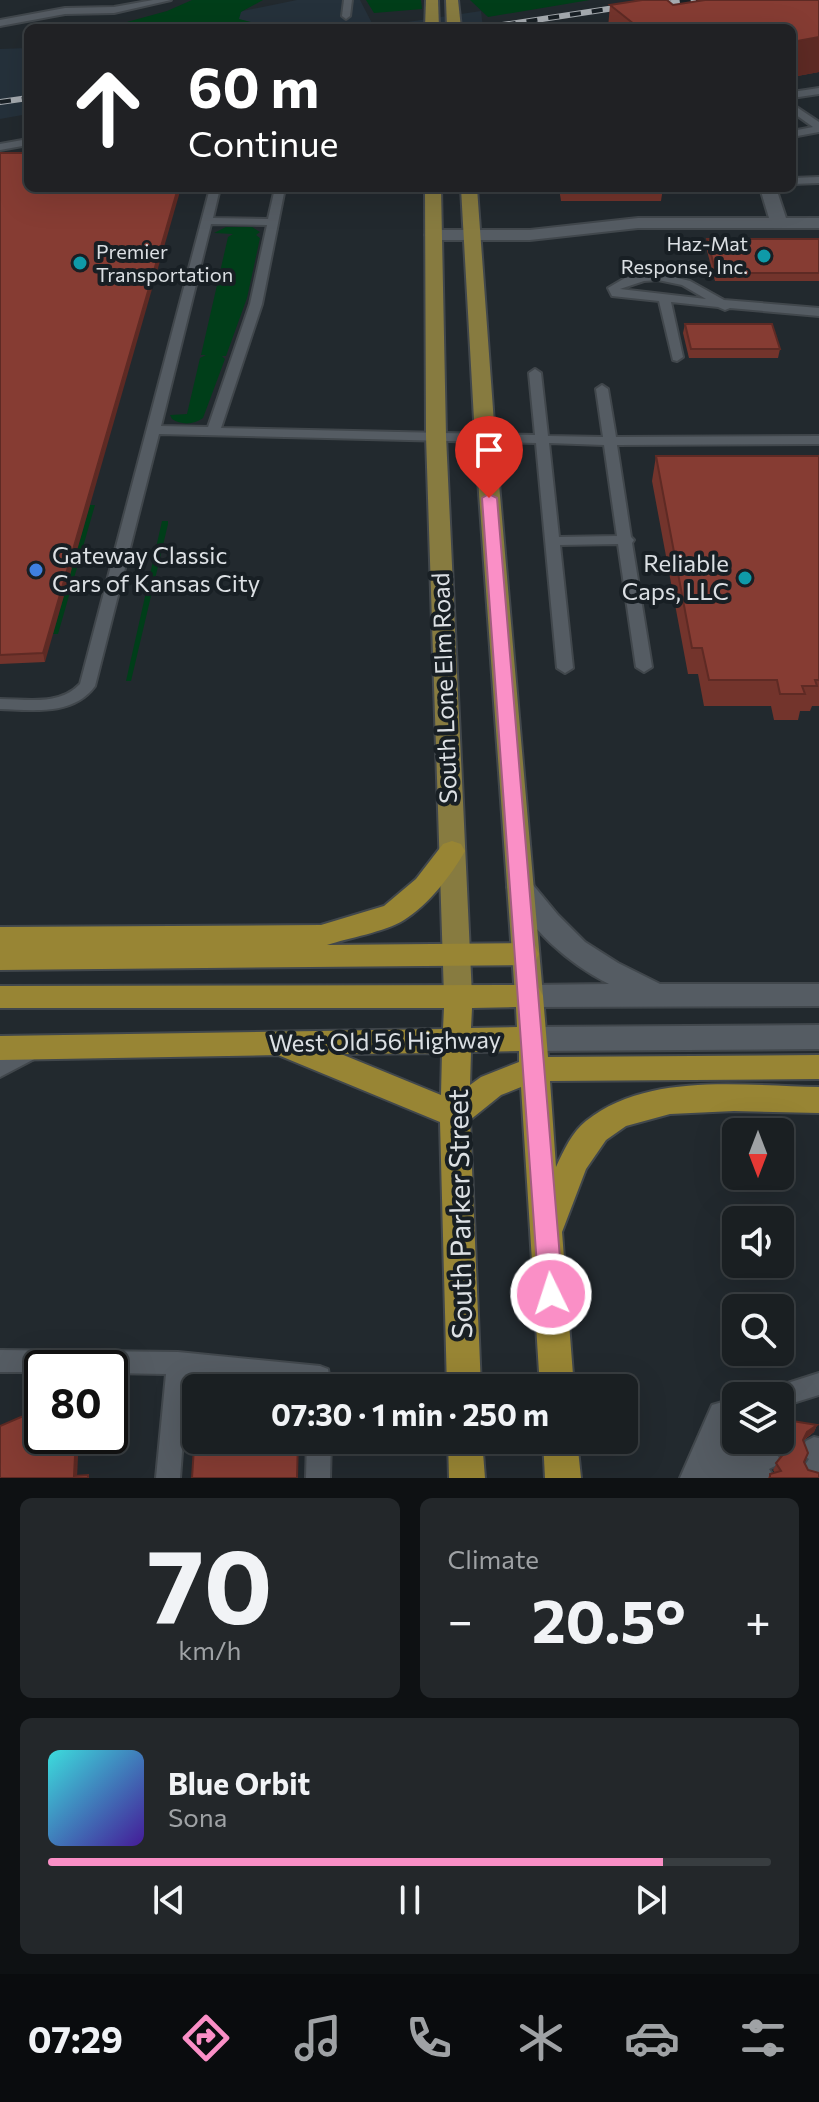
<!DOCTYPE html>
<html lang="en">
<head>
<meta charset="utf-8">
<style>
	:root { --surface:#1a1f22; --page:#23272a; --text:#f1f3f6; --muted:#9fa2a5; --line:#383d40; --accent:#fa8fc6 }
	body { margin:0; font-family:Commissioner,sans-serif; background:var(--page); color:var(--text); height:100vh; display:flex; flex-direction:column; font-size:30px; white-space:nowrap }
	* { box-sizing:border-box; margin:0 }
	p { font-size:26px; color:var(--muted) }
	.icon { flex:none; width:44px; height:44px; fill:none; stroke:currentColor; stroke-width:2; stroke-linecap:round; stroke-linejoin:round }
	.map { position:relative; height:1478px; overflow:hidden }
	.details { display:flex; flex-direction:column; gap:20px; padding:20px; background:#0e1113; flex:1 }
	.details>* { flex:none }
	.hud { position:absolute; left:24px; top:24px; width:772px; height:168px; border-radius:12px; box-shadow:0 8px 32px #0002,0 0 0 2px var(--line); background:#202124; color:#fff; overflow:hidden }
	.needle { width:52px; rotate:180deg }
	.tools { position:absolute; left:722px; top:1118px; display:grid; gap:16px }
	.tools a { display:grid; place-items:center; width:72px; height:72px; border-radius:12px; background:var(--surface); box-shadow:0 8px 32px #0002,0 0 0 2px var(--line); font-size:40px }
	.speed { position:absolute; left:24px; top:1350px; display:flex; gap:16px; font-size:40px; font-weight:700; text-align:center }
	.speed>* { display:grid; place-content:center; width:104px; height:104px; border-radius:50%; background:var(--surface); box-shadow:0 8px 32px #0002,0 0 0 2px var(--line); line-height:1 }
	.speed .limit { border:4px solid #111; border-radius:12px; background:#fff; color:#111 }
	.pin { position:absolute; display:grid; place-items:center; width:68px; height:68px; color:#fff; margin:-82px -34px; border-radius:50% 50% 50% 0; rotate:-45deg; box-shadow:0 0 8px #0007 }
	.pin .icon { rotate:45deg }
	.me { position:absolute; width:88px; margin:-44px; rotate:356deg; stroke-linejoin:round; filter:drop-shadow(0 0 6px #0008) }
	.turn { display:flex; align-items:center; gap:28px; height:168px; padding:0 32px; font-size:36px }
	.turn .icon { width:104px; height:104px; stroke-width:2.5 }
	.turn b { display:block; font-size:56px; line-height:68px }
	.big { font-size:60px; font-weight:700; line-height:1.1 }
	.details .widget { flex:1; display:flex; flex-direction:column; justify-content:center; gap:12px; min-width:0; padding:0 28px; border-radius:12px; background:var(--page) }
	.details .dial { align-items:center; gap:0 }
	.dial b { font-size:104px; line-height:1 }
	.song { display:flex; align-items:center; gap:24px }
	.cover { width:96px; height:96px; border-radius:12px; background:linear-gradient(135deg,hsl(180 70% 55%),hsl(260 70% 35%)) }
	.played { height:8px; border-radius:4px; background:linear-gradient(90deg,var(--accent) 85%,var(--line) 85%) }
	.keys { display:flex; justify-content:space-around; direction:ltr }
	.heat { display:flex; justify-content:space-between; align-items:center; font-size:44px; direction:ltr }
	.details .tiles { flex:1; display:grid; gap:20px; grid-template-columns:1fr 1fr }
	.widget:last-child { grid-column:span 2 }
	.trip { position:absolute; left:182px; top:1374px; width:456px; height:80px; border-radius:12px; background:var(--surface); box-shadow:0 8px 32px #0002,0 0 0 2px var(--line); font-weight:700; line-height:80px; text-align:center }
	.tab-bar { display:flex; height:128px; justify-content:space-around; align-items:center; background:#0a0c0e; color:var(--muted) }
	.tab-bar .icon { width:56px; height:56px }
	.tab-bar .on { color:var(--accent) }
	.tab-bar b { font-size:36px; color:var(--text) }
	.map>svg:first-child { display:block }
	.built { fill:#25313b }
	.green { fill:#003e19 }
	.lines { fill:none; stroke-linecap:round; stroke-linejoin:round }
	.service-casing { stroke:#41474c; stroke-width:4 }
	.minor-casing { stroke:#41474c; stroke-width:4 }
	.secondary-casing { stroke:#41474c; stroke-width:4 }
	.primary-casing { stroke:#41474c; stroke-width:4 }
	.trunk-casing { stroke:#41474c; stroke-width:4 }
	.service { fill:#555c63; fill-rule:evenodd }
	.minor { fill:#555c63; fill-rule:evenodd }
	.secondary { fill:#555c63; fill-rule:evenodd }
	.primary { fill:#877b40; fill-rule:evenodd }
	.trunk { fill:#988534; fill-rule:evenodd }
	.rail-casing { stroke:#a5aaaf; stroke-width:6 }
	.rail { stroke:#181f24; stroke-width:4; stroke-dasharray:11; stroke-linecap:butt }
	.wall { fill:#73342c }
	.shaded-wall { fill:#5e2a24 }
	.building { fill:#863c33; stroke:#5e2a24; stroke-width:2 }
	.route { fill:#fa8fc6; stroke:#a25d81; stroke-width:2 }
	.culture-dot { fill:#0f9aa8; stroke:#181f24; stroke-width:3 }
	.shop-dot { fill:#3f7fe0; stroke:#181f24; stroke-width:3 }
	.labels { text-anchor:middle; stroke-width:8; stroke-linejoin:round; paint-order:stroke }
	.far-poi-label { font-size:20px; fill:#dce0e4; stroke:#181f24; text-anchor:end }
	.poi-label { font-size:24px; fill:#dce0e4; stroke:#181f24; text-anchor:start }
	.street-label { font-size:24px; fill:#dce0e4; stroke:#181f24 }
	.near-street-label { font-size:28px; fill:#dce0e4; stroke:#181f24 }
</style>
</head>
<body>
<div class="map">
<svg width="819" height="1478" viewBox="0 0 819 1478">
	<rect width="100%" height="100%" fill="#22292e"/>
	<!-- built -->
	<g class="built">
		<path d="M297,0H360L374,27L481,11L483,28H159Z"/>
		<path d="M28,48V114L0,119V49Z"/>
	</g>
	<!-- green -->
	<g class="green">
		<path d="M192,0H263L241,12L239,19L251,22L247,24L105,28L167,11Z"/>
		<path d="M366,0H421L422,9L374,13Z"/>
		<path d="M470,0H590L488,17Z"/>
		<path d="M226,227H252L260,232L256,235L260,238L247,298L226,356H222L225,359L203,418C194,425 181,425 172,419L170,415L187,414L200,358L206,355H201L228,237L233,234L214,233Z"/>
		<path d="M90,505H95L58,634H53Z"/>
		<path d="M162,521H168V524L131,681H126Z"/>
	</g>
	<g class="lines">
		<!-- service casing -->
		<g class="service-casing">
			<g id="service">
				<path d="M153,0H171L114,13L65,14L0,26V20L65,8L114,7Z"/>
				<path d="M344,0H352L350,16L346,19L342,16Z"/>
				<path d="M819,88V94L792,98V92Z"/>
				<path d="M792,104L819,122V132L792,137V131L813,127L792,112Z"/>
				<path d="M28,139V145L0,150V144Z"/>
				<path d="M819,177V183L792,184V178Z"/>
				<path d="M210,188H220L213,218L268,219L275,188H285L262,304L221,428L535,435L529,373L535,369L541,373L548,436L603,437L596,389L602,385L608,389L616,437L819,436V444L617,445L631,537L634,540L632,543L652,667L644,672L636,667L618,544L560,545L573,668L565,673L557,668L536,443L159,434L95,686C73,716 33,710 0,709V699C28,699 59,706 80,684ZM211,224L267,225L250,304L208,427L161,426ZM549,443L604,445L617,536L559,537Z"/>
				<path d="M658,273L690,281L724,300L819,308V316L730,308L725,310L718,307L671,302L683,357L677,361L673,360L659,301L612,296L608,288L625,278ZM658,280L682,285L706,299L620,289L644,281Z"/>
				<path d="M33,1042L40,1044L43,1050L40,1056L0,1077V1059Z"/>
				<path d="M0,1350L178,1352L320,1366L328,1369L331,1388H309L188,1375L180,1478H156L166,1374L110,1373V1368H42V1372H0Z"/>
				<path d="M819,1373V1395L780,1407V1396H769L772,1388Z"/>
				<path d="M736,1398V1420L727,1423L725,1428L736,1424V1440H745L744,1443L753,1444L751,1440H778L774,1449L779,1458L775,1466L769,1469L775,1478H680L712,1405Z"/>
				<path d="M814,1437L819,1438V1478L807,1476L803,1468L809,1459L806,1457L802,1449L806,1441Z"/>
				<path d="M307,1440H331L330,1478H306Z"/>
			</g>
		</g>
		<!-- minor casing -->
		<g class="minor-casing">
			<path id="minor" d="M760,188H776L786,218H819V228H638L530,240H433L425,235L433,230H530L638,218H769Z"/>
		</g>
		<!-- secondary casing -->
		<g class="secondary-casing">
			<g id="secondary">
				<path d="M520,877L529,880L558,915L585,942L618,963L660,984H819V1006L529,1007L519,1004L515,996L519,988L529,985L609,984C567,963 529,928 507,887L511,880Z"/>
				<path d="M819,1025V1049L532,1051L522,1047L518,1039L522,1031L532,1027Z"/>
			</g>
		</g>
		<!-- primary casing -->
		<g class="primary-casing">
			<g id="primary">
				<path d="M426,0H438L439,28H425Z"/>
				<path d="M446,0H458L461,28H447Z"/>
				<path d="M425,188H441L446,436L472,996L468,1004L458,1007L448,1004L444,996L426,436Z"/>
				<path d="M461,188H477L495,437L543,996L539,1004L529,1007L519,1004L515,996L475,437Z"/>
			</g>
		</g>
		<!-- trunk casing -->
		<g class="trunk-casing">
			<g id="trunk">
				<path d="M452,841L461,844L465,851C451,876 428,905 404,920C385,932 348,938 327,945L525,943L535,946L539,954L535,962L525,965L0,970V927L321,925L384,906L416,879L443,844Z"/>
				<path d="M529,985L539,988L543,996L548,1057L819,1055V1079L550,1081L556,1167C564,1150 572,1132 586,1121C648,1071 746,1086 819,1087V1113L734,1111L670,1114L626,1126L606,1140L586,1169L562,1232L574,1388H540L521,1087L501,1095L470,1120L481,1388H447L440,1122L278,1055L0,1060V1036L443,1029L444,1008H0V986ZM516,1007L517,1027L471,1028L472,1008ZM519,1051V1062L481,1077L470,1085L471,1052ZM442,1053L441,1095L341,1054Z"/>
				<path d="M448,1440H482L485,1478H449Z"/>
				<path d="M543,1440H577L581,1478H545Z"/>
			</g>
		</g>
		<!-- service -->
		<use href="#service" class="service"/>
		<!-- minor -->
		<use href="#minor" class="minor"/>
		<!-- secondary -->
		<use href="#secondary" class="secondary"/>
		<!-- primary -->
		<use href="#primary" class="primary"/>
		<!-- trunk -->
		<use href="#trunk" class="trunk"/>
		<!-- rail casing -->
		<g class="rail-casing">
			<g id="rail">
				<path d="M658,5L693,0"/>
				<path d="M483,28L667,0"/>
				<path d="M0,102L28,98"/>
			</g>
		</g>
		<!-- rail -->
		<use href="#rail" class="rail"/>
	</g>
	<!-- wall -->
	<g class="wall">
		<path d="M819,0V72L792,77V28H608L610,5H673Z"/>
		<path d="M0,153L45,662L0,664Z"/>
		<path d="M559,188H663L661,201H561Z"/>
		<path d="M707,239H819V281H715L706,247Z"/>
		<path d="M685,324L780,349L778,358H689L683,333Z"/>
		<path d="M656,456H819V706H812L810,711H800L798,720H774L771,706H704L698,674H688L652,481Z"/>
		<path d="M780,1419L817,1425L814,1432L803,1441L804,1462L808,1470L819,1478H768L770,1474L775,1473L773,1470L781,1457L777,1449L781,1439Z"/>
	</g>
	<!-- shaded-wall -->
	<g class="shaded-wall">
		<path d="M819,37V72L792,77V42Z"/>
		<path d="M178,188H181L45,662L43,653Z"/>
		<path d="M817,1425L814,1432L803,1440L807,1432Z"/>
		<path d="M76,1436H79L77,1478L74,1476Z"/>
	</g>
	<!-- building -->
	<g class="building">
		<path d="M642,0H667L673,5L705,0H819V37L792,42V28H639L610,5Z"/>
		<path d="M0,153H28V188H178L43,653L0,655Z"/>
		<path d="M707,239H819V273H716Z"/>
		<path d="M685,324H772L780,349H691Z"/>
		<path d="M656,456H819V680H815L817,686H802L805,694H780L777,680H709L702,648H692Z"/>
		<path d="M42,1414V1436H76L74,1476L88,1475V1478H0V1426L21,1417Z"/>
		<path d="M196,1417V1440H298L297,1478H192Z"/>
		<path d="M780,1419L817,1425L807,1432L803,1440L808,1453L804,1462L808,1470L819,1473V1478H770V1474L781,1471L776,1463L785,1452L780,1442L784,1432L780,1431Z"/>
	</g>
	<!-- route -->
	<path class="route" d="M489,494L497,498L563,1294L560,1303L551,1306L542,1303L539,1294L482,498Z"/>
	<!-- markers -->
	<g class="culture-dot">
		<circle cx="764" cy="256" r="8"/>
		<circle cx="80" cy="263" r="8"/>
		<circle cx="745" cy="578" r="8"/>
	</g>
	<circle class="shop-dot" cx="36" cy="570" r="8"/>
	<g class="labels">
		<!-- far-poi labels -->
		<g class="far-poi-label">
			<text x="748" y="251">Haz-Mat<tspan x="748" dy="23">Response, Inc.</tspan></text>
			<text x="96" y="259" text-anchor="start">Premier<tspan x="96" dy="23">Transportation</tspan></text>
		</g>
		<!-- poi labels -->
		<g class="poi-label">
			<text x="52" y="564">Gateway Classic<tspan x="52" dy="28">Cars of Kansas City</tspan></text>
			<text x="729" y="572" text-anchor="end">Reliable<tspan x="729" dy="28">Caps, LLC</tspan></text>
		</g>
		<!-- street labels -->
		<g class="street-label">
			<text transform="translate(445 688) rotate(-92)" y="8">South Lone Elm Road</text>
			<text transform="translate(385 1042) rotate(-1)" y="8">West Old 56 Highway</text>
		</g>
		<!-- near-street labels -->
		<g class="near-street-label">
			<text transform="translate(460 1214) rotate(-91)" y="10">South Parker Street</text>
		</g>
	</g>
</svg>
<div class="tools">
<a><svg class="needle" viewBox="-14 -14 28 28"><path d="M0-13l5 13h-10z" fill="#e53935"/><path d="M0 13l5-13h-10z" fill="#9fa2a5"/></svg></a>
<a><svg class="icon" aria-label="sound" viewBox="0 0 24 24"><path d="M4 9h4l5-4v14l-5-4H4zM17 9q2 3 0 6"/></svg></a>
<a><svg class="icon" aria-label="search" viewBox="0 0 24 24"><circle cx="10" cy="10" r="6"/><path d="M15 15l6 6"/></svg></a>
<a><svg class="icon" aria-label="layers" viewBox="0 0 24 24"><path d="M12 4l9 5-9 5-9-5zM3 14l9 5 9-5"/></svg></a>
</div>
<div class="speed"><div class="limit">80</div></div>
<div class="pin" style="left:489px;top:498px;background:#d93025"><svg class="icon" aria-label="arrive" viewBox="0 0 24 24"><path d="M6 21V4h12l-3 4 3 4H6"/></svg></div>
<svg class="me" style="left:551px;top:1294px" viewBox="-20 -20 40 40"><circle r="17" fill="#fa8fc6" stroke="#fff" stroke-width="3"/><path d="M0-11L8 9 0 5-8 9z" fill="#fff"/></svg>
<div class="trip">07:30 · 1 min · 250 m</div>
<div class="hud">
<div class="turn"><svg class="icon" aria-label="ahead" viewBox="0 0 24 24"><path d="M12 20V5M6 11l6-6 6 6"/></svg><div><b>60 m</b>Continue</div></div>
</div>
</div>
<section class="details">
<div class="tiles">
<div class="widget dial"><b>70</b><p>km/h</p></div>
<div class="widget"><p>Climate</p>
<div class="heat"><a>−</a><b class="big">20.5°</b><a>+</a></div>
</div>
<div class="widget">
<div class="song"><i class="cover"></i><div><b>Blue Orbit</b><p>Sona</p></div></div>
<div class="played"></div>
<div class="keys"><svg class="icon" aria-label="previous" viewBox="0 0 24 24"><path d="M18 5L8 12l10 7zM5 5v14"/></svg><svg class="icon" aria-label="pause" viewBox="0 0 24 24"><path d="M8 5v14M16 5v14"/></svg><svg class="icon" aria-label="next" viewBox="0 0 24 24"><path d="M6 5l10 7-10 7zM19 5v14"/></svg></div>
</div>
</div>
</section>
<nav class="tab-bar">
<b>07:29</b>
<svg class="icon on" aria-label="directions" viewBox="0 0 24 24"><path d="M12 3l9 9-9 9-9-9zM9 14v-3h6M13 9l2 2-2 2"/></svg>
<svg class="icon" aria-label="music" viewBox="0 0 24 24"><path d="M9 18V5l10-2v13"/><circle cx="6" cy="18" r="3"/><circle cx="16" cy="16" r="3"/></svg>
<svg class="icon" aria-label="phone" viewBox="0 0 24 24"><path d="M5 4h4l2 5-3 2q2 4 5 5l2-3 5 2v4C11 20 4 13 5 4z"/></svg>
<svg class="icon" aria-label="climate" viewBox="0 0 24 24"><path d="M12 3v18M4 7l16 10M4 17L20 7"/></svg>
<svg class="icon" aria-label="car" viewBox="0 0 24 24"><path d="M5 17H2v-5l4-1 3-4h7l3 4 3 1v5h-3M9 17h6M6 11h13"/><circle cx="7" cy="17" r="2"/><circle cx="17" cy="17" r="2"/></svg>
<svg class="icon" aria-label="filters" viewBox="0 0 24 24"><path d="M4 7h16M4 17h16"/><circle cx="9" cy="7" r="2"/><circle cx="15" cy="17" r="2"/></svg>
</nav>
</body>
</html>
